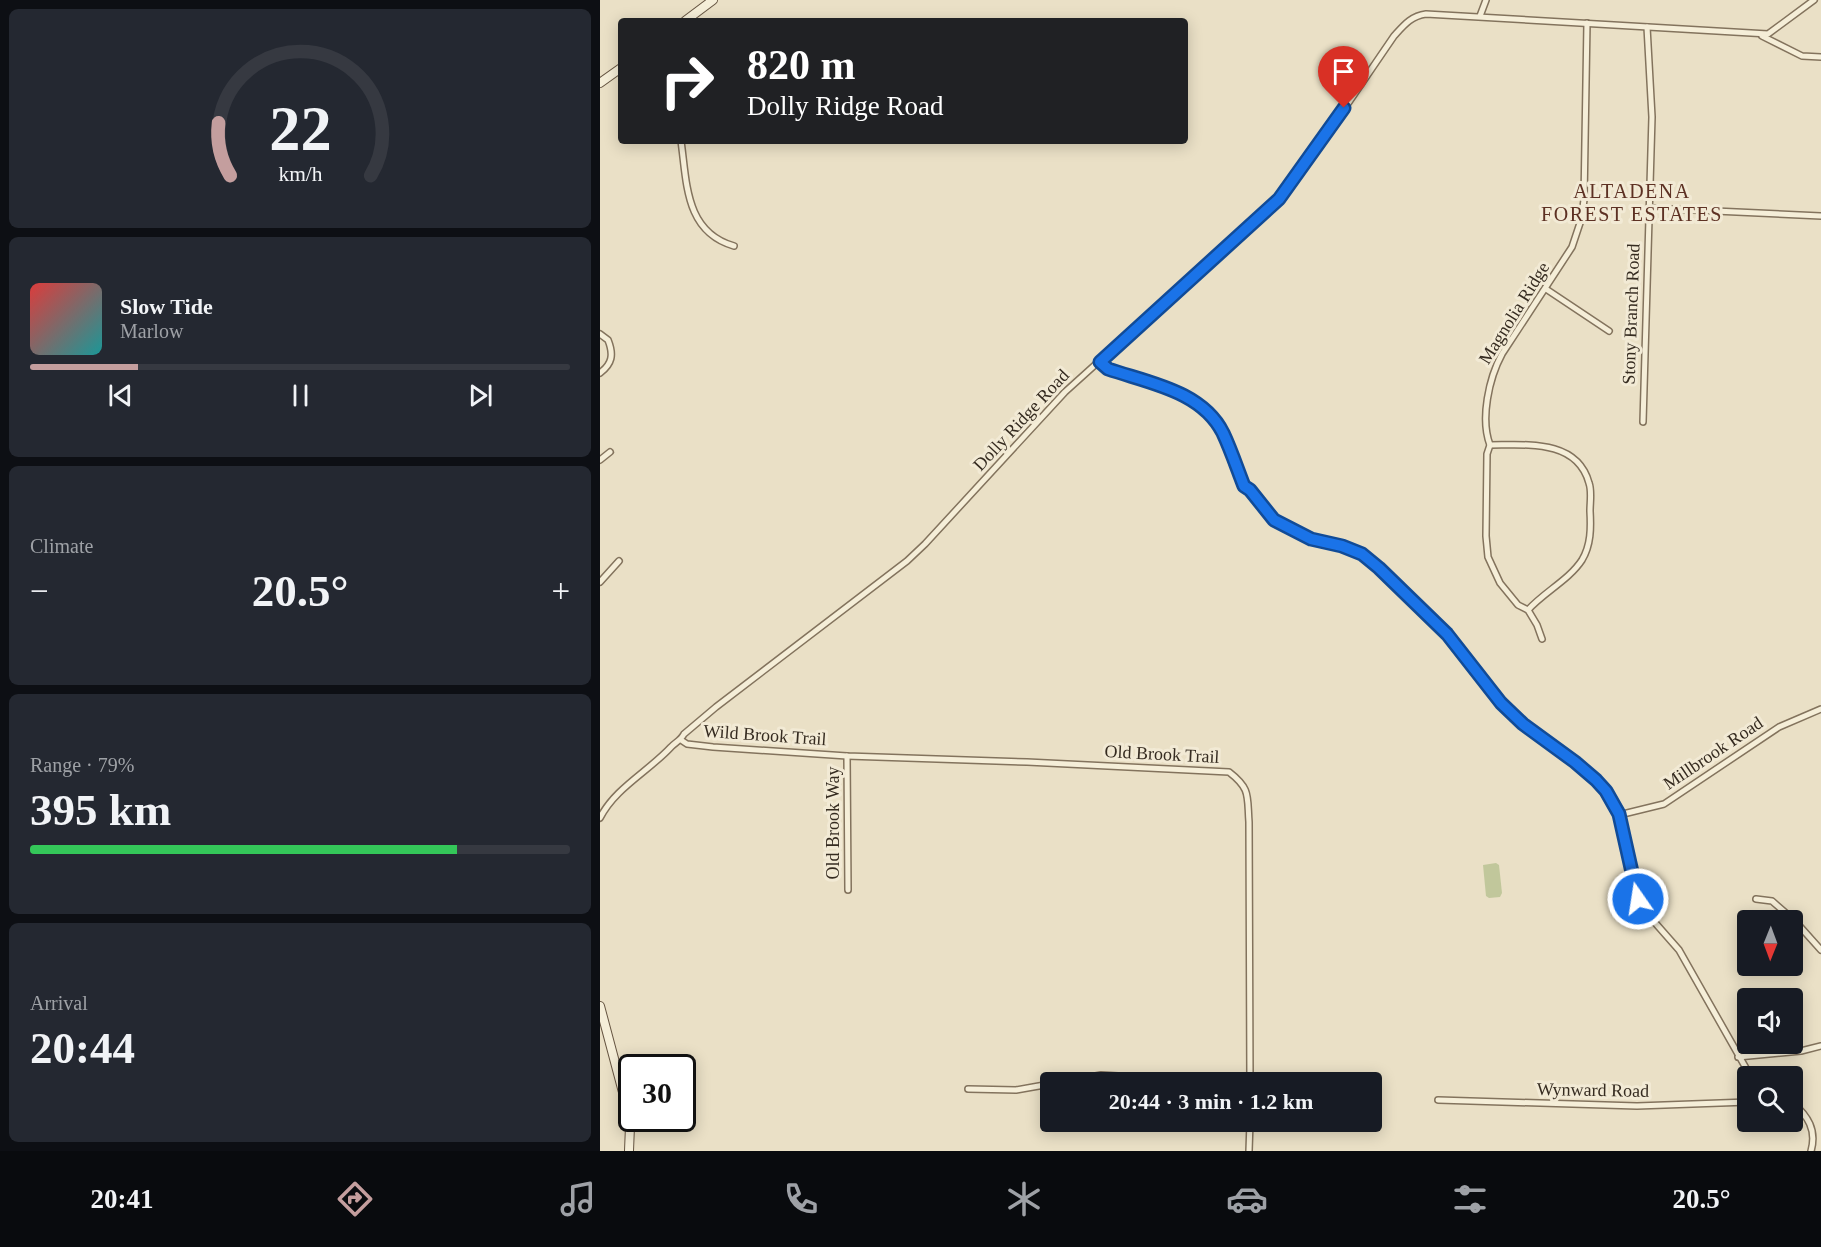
<!DOCTYPE html>
<html lang="en">
<head>
<meta charset="utf-8">
<style>
	:root { --surface:#171b24; --page:#242831; --text:#f1f3f6; --muted:#9ea1a6; --line:#363941; --accent:#c49e9e }
	body { margin:0; font-family:"Times New Roman",serif; background:var(--page); color:var(--text); height:100vh; display:flex; flex-direction:column; font-size:22px; white-space:nowrap }
	* { box-sizing:border-box; margin:0 }
	p { font-size:20px; color:var(--muted) }
	.icon { flex:none; width:33px; height:33px; fill:none; stroke:currentColor; stroke-width:2; stroke-linecap:round; stroke-linejoin:round }
	.map { position:relative; flex:1; overflow:hidden }
	.side { display:flex; flex-direction:column; gap:9px; padding:9px; background:#0d0f14; width:600px }
	.side>* { flex:none }
	.top-card { position:absolute; left:18px; top:18px; width:570px; height:126px; border-radius:6px; box-shadow:0 3px 15px #0003; background:#202124; color:#fff; overflow:hidden }
	.needle { width:39px; rotate:181deg }
	.buttons { position:absolute; left:1137px; top:910px; display:grid; gap:12px }
	.buttons a { display:grid; place-items:center; width:66px; height:66px; border-radius:6px; background:var(--surface); box-shadow:0 3px 15px #0003; font-size:30px }
	.speed { position:absolute; left:18px; top:1054px; display:flex; gap:12px; font-size:30px; font-weight:700; text-align:center }
	.speed>* { display:grid; place-content:center; width:78px; height:78px; border-radius:50%; background:var(--surface); box-shadow:0 3px 15px #0003; line-height:1 }
	.speed .limit { border:3px solid #111; border-radius:9px; background:#fff; color:#111 }
	.pin { position:absolute; display:grid; place-items:center; width:51px; height:51px; color:#fff; margin:-62px -26px; border-radius:50% 50% 50% 0; rotate:-45deg; box-shadow:0 0 6px #0007 }
	.pin .icon { rotate:45deg }
	.me { position:absolute; width:66px; margin:-33px; rotate:347deg; stroke-linejoin:round; filter:drop-shadow(0 0 4px #0008) }
	.turn { display:flex; align-items:center; gap:21px; height:126px; padding:0 30px; font-size:27px }
	.turn .icon { width:78px; height:78px; stroke-width:2.5 }
	.turn b { display:block; font-size:42px; line-height:51px }
	.big { font-size:45px; font-weight:700; line-height:1.1 }
	.side .card { flex:1; display:flex; flex-direction:column; justify-content:center; gap:9px; min-width:0; padding:0 21px; border-radius:9px; background:var(--page) }
	.side .dial { align-items:center; gap:0 }
	.dial svg { height:156px; overflow:visible; fill:none; stroke:var(--line); stroke-width:7; stroke-linecap:round; text-anchor:middle }
	.dial text { fill:var(--text); stroke:none }
	.song { display:flex; align-items:center; gap:18px }
	.cover { width:72px; height:72px; border-radius:9px; background:linear-gradient(135deg,hsl(0 70% 55%),hsl(180 70% 35%)) }
	.played { height:6px; border-radius:3px; background:linear-gradient(90deg,var(--accent) 20%,var(--line) 20%) }
	.keys { display:flex; justify-content:space-around; direction:ltr }
	.heat { display:flex; justify-content:space-between; align-items:center; font-size:33px; direction:ltr }
	.charge { height:9px; border-radius:4px; background:linear-gradient(90deg,#34c759 79%,var(--line) 0) }
	.trip { position:absolute; left:440px; top:1072px; width:342px; height:60px; border-radius:6px; background:var(--surface); box-shadow:0 3px 15px #0003; font-weight:700; line-height:60px; text-align:center }
	.tab-bar { display:flex; height:96px; justify-content:space-around; align-items:center; background:#090b0e; color:var(--muted) }
	.tab-bar .icon { width:42px; height:42px }
	.tab-bar .current { color:var(--accent) }
	.tab-bar b { font-size:27px; color:var(--text) }
	main { display:flex; flex:1; min-height:0 }
	.map>svg:first-child { display:block }
	.green { fill:#c1c79b }
	.lines { fill:none; stroke-linecap:round; stroke-linejoin:round }
	.street-casing { stroke:#83735d; stroke-width:8 }
	.secondary-casing { stroke:#655441; stroke-width:10 }
	.street { stroke:#f5eed8; stroke-width:5 }
	.secondary { stroke:#f5eed8; stroke-width:8 }
	.route-casing { stroke:#114b97; stroke-width:15 }
	.route { stroke:#1a73e8; stroke-width:10 }
	.labels { text-anchor:middle; stroke-width:6; stroke-linejoin:round; paint-order:stroke }
	.street-label { font-size:18px; fill:#352b20; stroke:#f2ead5 }
	.neighbourhood-label { font-size:20px; letter-spacing:1.5px; fill:#5d3123; stroke:#f2ead5 }
</style>
</head>
<body>
<main>
<section class="side">
<div class="card dial"><svg viewBox="0 0 100 80">
<path d="M14 69A42 42 0 1 1 86 69"/>
<path d="M14 69A42 42 0 0 1 8 42" stroke="#c49e9e"/>
<text x="50" y="56" font-size="32" font-weight="700">22</text>
<text x="50" y="72" font-size="11">km/h</text>
</svg></div>
<div class="card">
<div class="song"><i class="cover"></i><div><b>Slow Tide</b><p>Marlow</p></div></div>
<div class="played"></div>
<div class="keys"><svg class="icon" aria-label="previous" viewBox="0 0 24 24"><path d="M18 5L8 12l10 7zM5 5v14"/></svg><svg class="icon" aria-label="pause" viewBox="0 0 24 24"><path d="M8 5v14M16 5v14"/></svg><svg class="icon" aria-label="next" viewBox="0 0 24 24"><path d="M6 5l10 7-10 7zM19 5v14"/></svg></div>
</div>
<div class="card"><p>Climate</p>
<div class="heat"><a>−</a><b class="big">20.5°</b><a>+</a></div>
</div>
<div class="card"><p>Range · 79%</p><b class="big">395 km</b><div class="charge"></div></div>
<div class="card"><p>Arrival</p><b class="big">20:44</b></div>
</section>
<div class="map">
<svg width="1221" height="1151" viewBox="0 0 1221 1151">
	<rect width="100%" height="100%" fill="#eae0c6"/>
	<!-- green -->
	<path class="green" d="M896,863L899,865L902,893L900,897L889,898L886,896L883,865Z"/>
	<g class="lines">
		<!-- street casing -->
		<g class="street-casing">
			<g id="street">
				<path d="M880,16L886,0"/>
				<path d="M1162,36L1202,56L1221,57"/>
				<path d="M81,141C87,183 85,232 134,246"/>
				<path d="M1050,208L1221,216"/>
				<path d="M946,289L1009,331"/>
				<path d="M0,334L8,340C14,355 12,364 0,373"/>
				<path d="M500,362L508,369C549,383 601,391 623,433C631,450 637,468 644,486L649,490L674,520L711,539L743,546L762,554L779,568L847,634L901,703L923,724L975,761L1006,791L1019,815L1038,899L1050,917L1079,950L1151,1077"/>
				<path d="M1043,422L1052,117L1047,27"/>
				<path d="M890,445C926,445 977,439 989,483C992,491 990,502 990,511C991,528 991,545 982,560C969,580 944,592 928,610"/>
				<path d="M0,460L10,452"/>
				<path d="M0,582L19,561"/>
				<path d="M942,639L937,625L928,610L918,605L900,583L888,557L886,536L887,454L890,445C880,419 889,378 902,354L972,247L981,220L984,200L987,23"/>
				<path d="M81,740L87,744L113,747L247,756L427,762L629,772C651,789 647,796 649,822L650,1083"/>
				<path d="M247,756L248,890"/>
				<path d="M1019,815L1064,804L1179,727L1221,709"/>
				<path d="M0,818C15,788 49,771 71,747C76,742 81,740 84,734L116,707L307,561L325,544L465,392L679,199L723,140L794,36C804,25 811,16 826,14L1168,34L1214,0"/>
				<path d="M1156,899L1172,901L1195,921L1221,950"/>
				<path d="M1138,1057L1201,1051L1221,1046"/>
				<path d="M456,1083L501,1075L518,1076L541,1083"/>
				<path d="M368,1089L416,1090L450,1084"/>
				<path d="M838,1100L1037,1106L1148,1102"/>
				<path d="M1192,1102C1208,1116 1217,1130 1211,1151"/>
				<path d="M649,1151L650,1122"/>
			</g>
		</g>
		<!-- secondary casing -->
		<g class="secondary-casing">
			<g id="secondary">
				<path d="M85,21L113,0"/>
				<path d="M0,83L21,68"/>
				<path d="M0,1006L28,1111L30,1126L29,1151"/>
			</g>
		</g>
		<!-- street -->
		<use href="#street" class="street"/>
		<!-- secondary -->
		<use href="#secondary" class="secondary"/>
	</g>
	<g class="lines">
		<!-- route casing -->
		<g class="route-casing">
			<path id="route" d="M744,108L679,199L500,362L508,369C549,383 602,391 623,433C631,450 637,468 644,486L650,490L674,520L711,539L742,546L762,554L779,568L847,634L901,703L923,724L975,762L996,780L1006,791L1019,814L1038,899"/>
		</g>
		<!-- route -->
		<use href="#route" class="route"/>
	</g>
	<g class="labels">
		<!-- street labels -->
		<g class="street-label">
			<text transform="translate(914 313) rotate(-58)" y="6">Magnolia Ridge</text>
			<text transform="translate(1031 314) rotate(-88)" y="6">Stony Branch Road</text>
			<text transform="translate(421 420) rotate(-47)" y="6">Dolly Ridge Road</text>
			<text transform="translate(165 735) rotate(4)" y="6">Wild Brook Trail</text>
			<text transform="translate(1113 753) rotate(-34)" y="6">Millbrook Road</text>
			<text transform="translate(562 754) rotate(3)" y="6">Old Brook Trail</text>
			<text transform="translate(233 823) rotate(-90)" y="6">Old Brook Way</text>
			<text transform="translate(993 1090) rotate(1)" y="6">Wynward Road</text>
		</g>
		<!-- neighbourhood labels -->
		<g class="neighbourhood-label">
			<text x="1032" y="198">ALTADENA<tspan x="1032" dy="23">FOREST ESTATES</tspan></text>
		</g>
	</g>
</svg>
<div class="buttons">
<a><svg class="needle" viewBox="-14 -14 28 28"><path d="M0-13l5 13h-10z" fill="#e53935"/><path d="M0 13l5-13h-10z" fill="#9ea1a6"/></svg></a>
<a><svg class="icon" aria-label="sound" viewBox="0 0 24 24"><path d="M4 9h4l5-4v14l-5-4H4zM17 9q2 3 0 6"/></svg></a>
<a><svg class="icon" aria-label="search" viewBox="0 0 24 24"><circle cx="10" cy="10" r="6"/><path d="M15 15l6 6"/></svg></a>
</div>
<div class="speed"><div class="limit">30</div></div>
<div class="pin" style="left:744px;top:108px;background:#d93025"><svg class="icon" aria-label="arrive" viewBox="0 0 24 24"><path d="M6 21V4h12l-3 4 3 4H6"/></svg></div>
<svg class="me" style="left:1038px;top:899px" viewBox="-20 -20 40 40"><circle r="17" fill="#1a73e8" stroke="#fff" stroke-width="3"/><path d="M0-11L8 9 0 5-8 9z" fill="#fff"/></svg>
<div class="trip">20:44 · 3 min · 1.2 km</div>
<div class="top-card">
<div class="turn"><svg class="icon" aria-label="right" viewBox="0 0 24 24"><path d="M7 20v-9h11M14 6l5 5-5 5"/></svg><div><b>820 m</b>Dolly Ridge Road</div></div>
</div>
</div>
</main>
<nav class="tab-bar">
<b>20:41</b>
<svg class="icon current" aria-label="directions" viewBox="0 0 24 24"><path d="M12 3l9 9-9 9-9-9zM9 14v-3h6M13 9l2 2-2 2"/></svg>
<svg class="icon" aria-label="music" viewBox="0 0 24 24"><path d="M9 18V5l10-2v13"/><circle cx="6" cy="18" r="3"/><circle cx="16" cy="16" r="3"/></svg>
<svg class="icon" aria-label="phone" viewBox="0 0 24 24"><path d="M5 4h4l2 5-3 2q2 4 5 5l2-3 5 2v4C11 20 4 13 5 4z"/></svg>
<svg class="icon" aria-label="climate" viewBox="0 0 24 24"><path d="M12 3v18M4 7l16 10M4 17L20 7"/></svg>
<svg class="icon" aria-label="car" viewBox="0 0 24 24"><path d="M5 17H2v-5l4-1 3-4h7l3 4 3 1v5h-3M9 17h6M6 11h13"/><circle cx="7" cy="17" r="2"/><circle cx="17" cy="17" r="2"/></svg>
<svg class="icon" aria-label="filters" viewBox="0 0 24 24"><path d="M4 7h16M4 17h16"/><circle cx="9" cy="7" r="2"/><circle cx="15" cy="17" r="2"/></svg>
<b>20.5°</b>
</nav>
</body>
</html>
